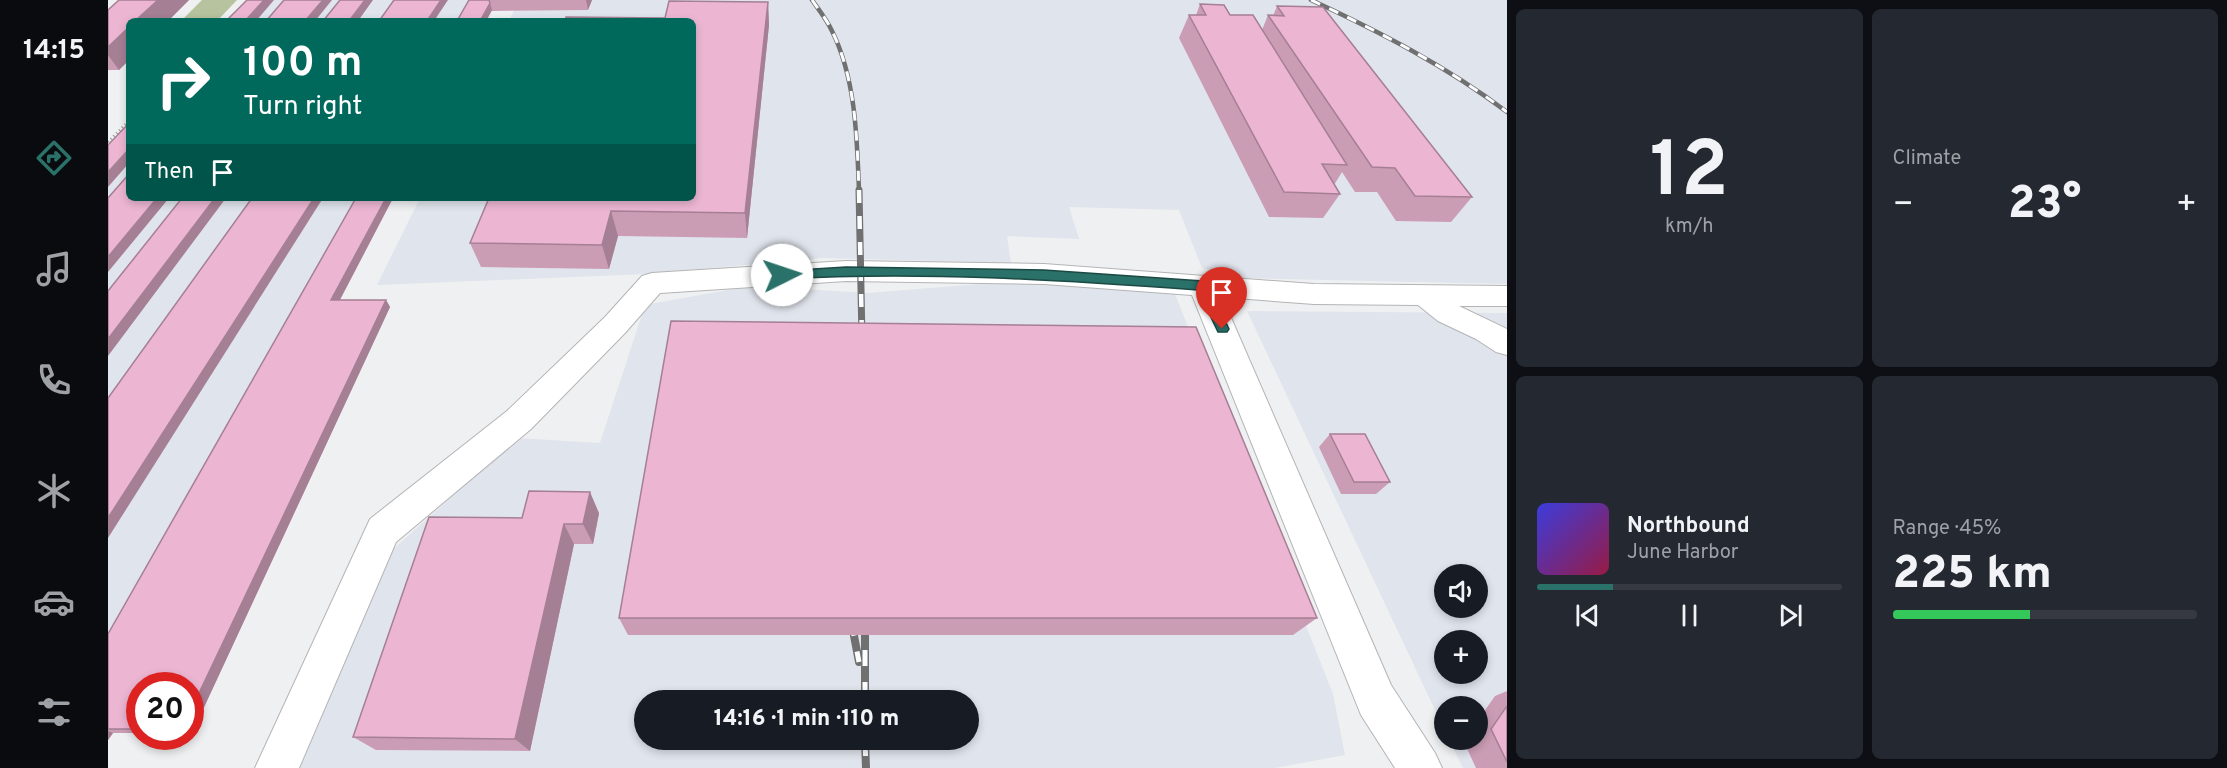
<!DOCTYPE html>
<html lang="en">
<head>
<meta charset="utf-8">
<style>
	:root { --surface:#171b24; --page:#242831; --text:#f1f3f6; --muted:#9ea1a6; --line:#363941; --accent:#2a7169 }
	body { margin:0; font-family:Overpass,sans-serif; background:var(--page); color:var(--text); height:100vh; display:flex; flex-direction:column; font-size:22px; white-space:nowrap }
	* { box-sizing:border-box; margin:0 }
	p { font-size:20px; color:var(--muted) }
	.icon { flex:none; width:33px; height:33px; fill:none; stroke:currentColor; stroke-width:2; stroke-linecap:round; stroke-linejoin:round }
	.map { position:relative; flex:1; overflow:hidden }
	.sheet { display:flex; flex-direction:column; gap:9px; padding:9px; background:#0d0f14; width:720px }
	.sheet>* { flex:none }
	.banner { position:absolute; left:18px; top:18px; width:570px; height:183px; border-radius:9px; box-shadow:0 3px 9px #0003; background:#00695c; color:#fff; overflow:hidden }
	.tools { position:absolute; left:1326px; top:564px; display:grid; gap:12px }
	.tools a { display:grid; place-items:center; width:54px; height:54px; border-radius:50%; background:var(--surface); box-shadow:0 3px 9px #0003; font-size:30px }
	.speed { position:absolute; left:18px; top:672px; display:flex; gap:12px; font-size:30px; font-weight:700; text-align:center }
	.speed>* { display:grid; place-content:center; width:78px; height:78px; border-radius:50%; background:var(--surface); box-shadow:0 3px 9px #0003; line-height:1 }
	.speed .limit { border:9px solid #d22; background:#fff; color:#111 }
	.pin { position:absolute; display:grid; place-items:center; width:51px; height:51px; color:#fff; margin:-62px -26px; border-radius:50% 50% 50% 0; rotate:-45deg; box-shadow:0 0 6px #0007 }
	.pin .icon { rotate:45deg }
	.me { position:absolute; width:66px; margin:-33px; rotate:86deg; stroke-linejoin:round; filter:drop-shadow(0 0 4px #0008) }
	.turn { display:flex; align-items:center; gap:21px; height:126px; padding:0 18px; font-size:27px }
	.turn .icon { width:78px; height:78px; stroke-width:2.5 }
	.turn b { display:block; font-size:42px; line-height:51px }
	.then { display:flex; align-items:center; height:57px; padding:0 18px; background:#0003; gap:12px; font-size:22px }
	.big { font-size:45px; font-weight:800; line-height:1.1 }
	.sheet .card { flex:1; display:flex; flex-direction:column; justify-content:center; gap:9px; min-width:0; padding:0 21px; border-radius:9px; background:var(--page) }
	.sheet .dial { align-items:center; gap:0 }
	.dial b { font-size:78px; line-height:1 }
	.song { display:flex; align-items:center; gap:18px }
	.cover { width:72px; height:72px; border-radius:9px; background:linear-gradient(135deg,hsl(240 70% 55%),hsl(340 70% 35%)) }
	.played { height:6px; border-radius:3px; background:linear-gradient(90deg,var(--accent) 25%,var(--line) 25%) }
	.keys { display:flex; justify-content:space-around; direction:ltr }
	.heat { display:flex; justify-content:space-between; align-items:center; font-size:33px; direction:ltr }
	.charge { height:9px; border-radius:4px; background:linear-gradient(90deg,#34c759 45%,var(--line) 0) }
	.sheet .tiles { flex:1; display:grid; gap:9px; grid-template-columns:repeat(2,1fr) }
	.trip { position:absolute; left:526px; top:690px; width:345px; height:60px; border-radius:30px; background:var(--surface); box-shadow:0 3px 9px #0003; font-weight:800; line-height:60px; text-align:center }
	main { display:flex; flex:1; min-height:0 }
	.tabs { display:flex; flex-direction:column; width:108px; justify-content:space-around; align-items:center; background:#090b0e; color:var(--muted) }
	.tabs .icon { width:42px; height:42px }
	.tabs .selected { color:var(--accent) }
	.tabs b { font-size:27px; color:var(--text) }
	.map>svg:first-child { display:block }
	.built { fill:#e0e4ec; fill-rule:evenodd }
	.green { fill:#b7c29e }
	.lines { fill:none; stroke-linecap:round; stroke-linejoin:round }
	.minor-casing { stroke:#b4b4b6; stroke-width:2 }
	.path { stroke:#959596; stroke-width:3; stroke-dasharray:1 3; stroke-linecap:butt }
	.minor { fill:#fff; fill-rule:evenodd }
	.rail-far2-casing { stroke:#707071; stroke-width:4.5 }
	.rail-far1-casing { stroke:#707071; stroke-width:7 }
	.rail-casing { stroke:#707071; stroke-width:8 }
	.rail-far2 { stroke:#fcfdfe; stroke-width:3; stroke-dasharray:10; stroke-linecap:butt }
	.rail-far1 { stroke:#fcfdfe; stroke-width:4.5; stroke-dasharray:13; stroke-linecap:butt }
	.rail { stroke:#fcfdfe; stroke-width:5; stroke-dasharray:16; stroke-linecap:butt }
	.wall { fill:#cb9db5 }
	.shaded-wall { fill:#a57f94 }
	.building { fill:#ecb6d3; stroke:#a57f94; stroke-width:1.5 }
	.route { fill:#2a7169; stroke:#1b4944; stroke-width:1.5 }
</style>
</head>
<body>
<main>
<nav class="tabs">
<b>14:15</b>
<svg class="icon selected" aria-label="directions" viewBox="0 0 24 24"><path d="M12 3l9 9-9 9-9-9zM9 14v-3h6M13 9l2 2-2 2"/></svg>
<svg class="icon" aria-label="music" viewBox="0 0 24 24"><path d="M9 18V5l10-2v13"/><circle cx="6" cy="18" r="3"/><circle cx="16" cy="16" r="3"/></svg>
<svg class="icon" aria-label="phone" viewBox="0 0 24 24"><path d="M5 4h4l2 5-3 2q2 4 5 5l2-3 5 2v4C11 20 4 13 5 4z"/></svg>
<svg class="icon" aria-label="climate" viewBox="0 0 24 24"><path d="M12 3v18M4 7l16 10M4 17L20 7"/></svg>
<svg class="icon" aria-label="car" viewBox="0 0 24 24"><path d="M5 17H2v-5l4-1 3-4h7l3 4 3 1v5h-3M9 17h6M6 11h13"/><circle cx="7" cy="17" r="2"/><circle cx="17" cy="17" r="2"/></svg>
<svg class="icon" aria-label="filters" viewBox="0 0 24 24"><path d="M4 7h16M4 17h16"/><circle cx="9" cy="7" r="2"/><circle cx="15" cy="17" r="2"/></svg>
</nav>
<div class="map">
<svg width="1399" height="768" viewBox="0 0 1399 768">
	<rect width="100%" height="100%" fill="#eff0f1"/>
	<!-- built -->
	<g class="built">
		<path d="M148,0H390L379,21H129Z"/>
		<path d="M411,0H1399V284L1133,278L1094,268L1071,210L961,207L971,239L899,236L903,263L713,258L538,274L269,285L312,198H585V21H401Z"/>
		<path d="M21,136V198H285L228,306L282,307L84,733L82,686H32L31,733H5L0,740V159Z"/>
		<path d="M897,282L1067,294L1225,694L1237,755L1167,768H192L281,553L409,438L492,443L537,305L642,286L760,293ZM537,700H861V740H537Z"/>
		<path d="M1139,311L1399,313V768H1355L1341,740H1370V706H1336V729ZM1336,574H1370V608H1336ZM1336,640H1370V674H1336Z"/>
	</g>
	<!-- green -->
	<path class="green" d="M94,0H129L109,21H73Z"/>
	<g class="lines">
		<!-- minor casing -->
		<g class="minor-casing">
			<path id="minor" d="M738,261L936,264L1206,284L1399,286V306H1351L1399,329V355L1388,352L1368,339L1330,321L1310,305L1206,304L1114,297L1283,685L1327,753L1334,768H1287L1253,715L1084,295L936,284L738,281L552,293L517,333L423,429L288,542L191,768H147L262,519L399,411L497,317L534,276L544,273Z"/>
		</g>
		<!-- path -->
		<path class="path" d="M0,142L21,121"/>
		<!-- minor -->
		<use href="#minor" class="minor"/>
		<!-- rail-far2 casing -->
		<g class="rail-far2-casing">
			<g id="rail-far2">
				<path d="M704,0C711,10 719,20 724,31C748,79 749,139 751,191"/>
				<path d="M1203,0C1272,32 1338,66 1399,112"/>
			</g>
		</g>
		<!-- rail-far1 casing -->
		<g class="rail-far1-casing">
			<path id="rail-far1" d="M751,190L754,339"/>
		</g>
		<!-- rail casing -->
		<g class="rail-casing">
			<g id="rail">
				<path d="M757,618V700"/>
				<path d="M743,620L751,662"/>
				<path d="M757,740L758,768"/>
			</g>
		</g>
		<!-- rail-far2 -->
		<use href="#rail-far2" class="rail-far2"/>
		<!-- rail-far1 -->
		<use href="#rail-far1" class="rail-far1"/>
		<!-- rail -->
		<use href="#rail" class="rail"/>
	</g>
	<!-- wall -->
	<g class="wall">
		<path d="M11,0H81L11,70H0V10Z"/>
		<path d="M361,0H484L480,10L384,11V10L378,21H349Z"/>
		<path d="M660,2L661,25L639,238L510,236L501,269L373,267L362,243L557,18Z"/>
		<path d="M1092,4L1122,15L1154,30L1160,15L1165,16L1169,6L1364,197L1343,222L1288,221L1269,192H1247L1234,172L1226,185L1232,194L1215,218L1161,217L1071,38L1081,15H1088Z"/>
		<path d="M248,198H285L232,300H278L282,307L84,733H82V686H32V733H5L0,740V634Z"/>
		<path d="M1222,434L1282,482L1268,494H1233L1211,447Z"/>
		<path d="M491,513L485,544H466L422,751L268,750L245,737L414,518Z"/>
		<path d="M511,618H1209L1185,635H520Z"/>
		<path d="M1399,691V768H1368L1355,740H1370V720L1387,696Z"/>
	</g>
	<!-- shaded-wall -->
	<g class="shaded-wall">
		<path d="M50,0H81L60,21H27Z"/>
		<path d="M156,0H166L148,21H137Z"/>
		<path d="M215,0H224L207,21H197Z"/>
		<path d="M257,0H265L250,21H241Z"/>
		<path d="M333,0H340L326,21H319Z"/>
		<path d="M478,0H484L480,10Z"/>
		<path d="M660,2L661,25L639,238L637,213Z"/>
		<path d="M382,3L384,10L378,21H372Z"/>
		<path d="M21,27V60L11,70L0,55V47Z"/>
		<path d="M21,149V163L0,187V172Z"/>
		<path d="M49,198H61L0,272V257Z"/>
		<path d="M107,198H118L0,356V339Z"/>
		<path d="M206,198H215L0,538V518Z"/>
		<path d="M278,198H285L228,307L223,300Z"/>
		<path d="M503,211L510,236L501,269L494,245Z"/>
		<path d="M278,300L282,307L84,733L82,732V712Z"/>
		<path d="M482,492L491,513L485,544L475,524Z"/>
		<path d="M456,524L466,544L422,751L407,739Z"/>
		<path d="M0,731L5,733L0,740Z"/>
	</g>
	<!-- building -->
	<g class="building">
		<path d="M11,0H50L27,21H21V27L0,47V10Z"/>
		<path d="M139,0H156L137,21H118Z"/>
		<path d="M176,0H215L197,21H158Z"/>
		<path d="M232,0H257L241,21H215Z"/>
		<path d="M286,0H333L319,21H271Z"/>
		<path d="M361,0H381L382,3L372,21H349Z"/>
		<path d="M561,1L660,2L637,213L503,211L494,245L362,243L381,198H585V21H457L458,17L557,18Z"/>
		<path d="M1092,4L1116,5L1122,15H1145L1239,165L1214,164L1232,194L1176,192L1081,15H1098Z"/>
		<path d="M1169,6L1215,7L1364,197L1307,196L1287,168L1264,167L1160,15L1176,16Z"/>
		<path d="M21,123V149L0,172V145Z"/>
		<path d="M21,174V198H49L0,257V198Z"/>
		<path d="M74,198H107L0,339V291Z"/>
		<path d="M144,198H206L0,518V398Z"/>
		<path d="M248,198H278L223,300H278L82,712V686H32V729H0V634Z"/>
		<path d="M563,321L1088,327L1209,618H511Z"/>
		<path d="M1222,434H1257L1282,482H1246Z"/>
		<path d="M421,491L482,492L475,524H456L407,739L245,737L321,517L414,518Z"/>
		<path d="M1399,706V762L1383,729Z"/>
	</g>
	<!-- route -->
	<path class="route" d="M738,267L936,270L1095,281L1101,286L1121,329L1119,332H1110L1090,290C952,280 813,271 674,279L668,275L674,271Z"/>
</svg>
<div class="tools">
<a><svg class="icon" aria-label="sound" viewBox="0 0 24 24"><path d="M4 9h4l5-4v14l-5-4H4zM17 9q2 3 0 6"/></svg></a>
<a>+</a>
<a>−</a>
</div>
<div class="speed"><div class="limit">20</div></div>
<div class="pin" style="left:1114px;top:329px;background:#d93025"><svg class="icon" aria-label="arrive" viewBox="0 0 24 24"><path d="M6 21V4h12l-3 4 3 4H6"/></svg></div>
<svg class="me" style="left:674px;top:275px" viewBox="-20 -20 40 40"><circle r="19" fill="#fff"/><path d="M0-13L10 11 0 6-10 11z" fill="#2a7169"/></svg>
<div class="trip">14:16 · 1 min · 110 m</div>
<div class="banner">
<div class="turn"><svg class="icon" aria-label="right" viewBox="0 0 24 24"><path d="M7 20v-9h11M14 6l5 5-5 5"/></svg><div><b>100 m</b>Turn right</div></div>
<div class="then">Then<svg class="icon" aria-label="arrive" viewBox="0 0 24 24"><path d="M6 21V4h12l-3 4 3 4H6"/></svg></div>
</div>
</div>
<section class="sheet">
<div class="tiles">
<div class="card dial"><b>12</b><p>km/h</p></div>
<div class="card"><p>Climate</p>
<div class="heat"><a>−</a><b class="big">23°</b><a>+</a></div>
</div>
<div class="card">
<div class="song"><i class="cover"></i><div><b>Northbound</b><p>June Harbor</p></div></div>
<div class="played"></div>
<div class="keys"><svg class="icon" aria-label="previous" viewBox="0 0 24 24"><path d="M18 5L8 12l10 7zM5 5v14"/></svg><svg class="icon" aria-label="pause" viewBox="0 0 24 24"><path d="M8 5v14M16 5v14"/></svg><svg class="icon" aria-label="next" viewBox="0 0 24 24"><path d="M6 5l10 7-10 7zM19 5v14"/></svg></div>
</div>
<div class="card"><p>Range · 45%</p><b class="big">225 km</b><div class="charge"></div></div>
</div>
</section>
</main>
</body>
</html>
